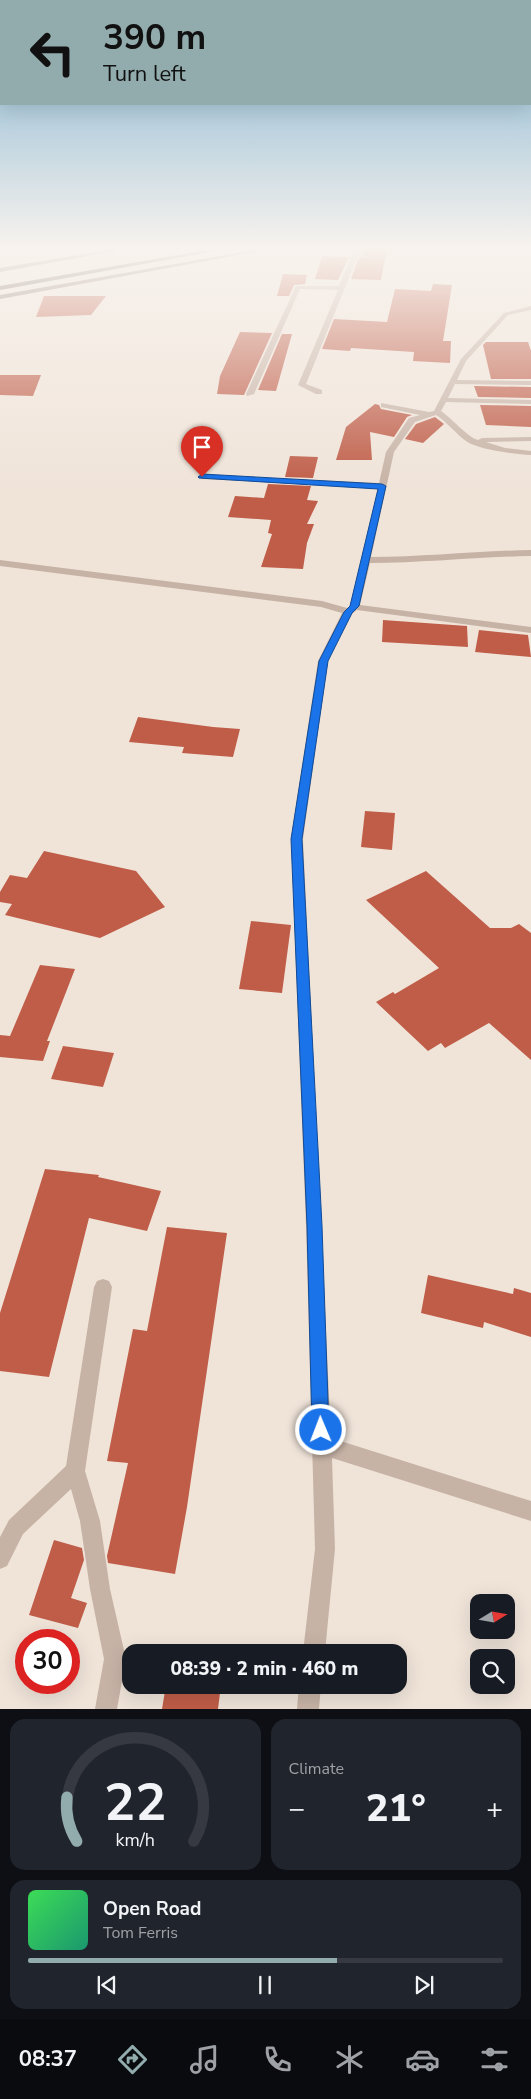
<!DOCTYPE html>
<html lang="en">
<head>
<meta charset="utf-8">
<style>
	:root { --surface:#171b24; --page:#20242c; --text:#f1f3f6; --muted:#9ea1a6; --line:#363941; --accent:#92abac }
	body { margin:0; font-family:"Nunito Sans",sans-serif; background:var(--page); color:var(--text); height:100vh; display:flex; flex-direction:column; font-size:19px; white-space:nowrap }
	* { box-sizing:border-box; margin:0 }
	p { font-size:16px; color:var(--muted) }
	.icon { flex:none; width:28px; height:28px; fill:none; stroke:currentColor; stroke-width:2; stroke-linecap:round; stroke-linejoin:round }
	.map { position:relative; height:1709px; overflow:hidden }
	.drawer { display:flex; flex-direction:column; gap:10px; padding:10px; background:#0d0f14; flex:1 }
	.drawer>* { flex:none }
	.top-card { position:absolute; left:0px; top:0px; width:531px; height:105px; box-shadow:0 5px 20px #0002; background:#92abac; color:#111; overflow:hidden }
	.needle { width:32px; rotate:79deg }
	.tools { position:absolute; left:470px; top:1594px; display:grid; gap:10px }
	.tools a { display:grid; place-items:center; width:45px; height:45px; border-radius:10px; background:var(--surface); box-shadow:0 5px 20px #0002; font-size:25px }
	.speed { position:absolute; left:15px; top:1629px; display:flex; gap:10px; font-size:25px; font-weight:700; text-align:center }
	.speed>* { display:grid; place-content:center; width:65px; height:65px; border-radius:50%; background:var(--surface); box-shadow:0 5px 20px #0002; line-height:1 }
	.speed .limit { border:8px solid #d22; background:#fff; color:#111 }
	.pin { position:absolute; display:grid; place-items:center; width:42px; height:42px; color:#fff; margin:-51px -21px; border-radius:50% 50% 50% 0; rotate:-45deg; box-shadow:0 0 5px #0007 }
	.pin .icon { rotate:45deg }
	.me { position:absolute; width:55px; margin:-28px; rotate:359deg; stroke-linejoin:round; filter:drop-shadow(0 0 4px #0008) }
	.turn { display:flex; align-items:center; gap:18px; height:105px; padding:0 20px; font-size:22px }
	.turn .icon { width:65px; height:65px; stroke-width:2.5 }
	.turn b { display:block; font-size:35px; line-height:42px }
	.big { font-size:38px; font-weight:800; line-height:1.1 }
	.drawer .widget { flex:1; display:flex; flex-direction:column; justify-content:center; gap:8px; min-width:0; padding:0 18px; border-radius:15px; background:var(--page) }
	.drawer .dial { align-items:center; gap:0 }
	.dial svg { height:130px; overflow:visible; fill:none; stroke:var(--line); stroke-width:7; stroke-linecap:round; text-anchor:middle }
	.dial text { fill:var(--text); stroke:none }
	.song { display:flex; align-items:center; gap:15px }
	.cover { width:60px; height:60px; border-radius:8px; background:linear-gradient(135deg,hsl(130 70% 55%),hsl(160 70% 35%)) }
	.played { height:5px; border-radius:2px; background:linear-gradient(90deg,var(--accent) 65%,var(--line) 65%) }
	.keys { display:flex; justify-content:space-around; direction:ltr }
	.heat { display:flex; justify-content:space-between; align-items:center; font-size:28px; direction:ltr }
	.drawer .tiles { flex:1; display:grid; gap:10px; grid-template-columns:1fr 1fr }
	.widget:last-child { grid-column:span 2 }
	.trip { position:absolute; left:122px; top:1644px; width:285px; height:50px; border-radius:15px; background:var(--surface); box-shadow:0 5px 20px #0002; font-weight:800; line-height:50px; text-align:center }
	.menu { display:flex; height:80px; justify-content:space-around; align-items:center; background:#090b0e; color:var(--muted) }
	.menu .icon { width:35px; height:35px }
	.menu .current { color:var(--accent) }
	.menu b { font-size:22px; color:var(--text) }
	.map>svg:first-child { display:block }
	.building { fill:#bf5d48 }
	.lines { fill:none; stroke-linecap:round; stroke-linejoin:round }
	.minor { fill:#c7b3a6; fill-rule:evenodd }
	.major { fill:#756058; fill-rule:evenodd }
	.highway { fill:#54433e; fill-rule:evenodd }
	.route { fill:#1a73e8; stroke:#114b97 }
</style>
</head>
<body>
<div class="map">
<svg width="531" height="1709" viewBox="0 0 531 1709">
	<rect width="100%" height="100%" fill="#f0e4d9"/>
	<!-- building -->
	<g class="building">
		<path d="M365,248H387L381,280L351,279L359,257H362Z"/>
		<path d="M322,256L349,257L338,280L315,279Z"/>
		<path d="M283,274L307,275L305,284L294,285L289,296H277Z"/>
		<path d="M433,284L452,285L443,341H451L450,363L413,361L414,352L351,348L350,351L322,349L334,319L387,322L395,289L431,291Z"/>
		<path d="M44,296H106L91,315L36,317Z"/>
		<path d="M240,332L272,333L244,395L217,394L220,376Z"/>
		<path d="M282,334H292L276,391L258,390Z"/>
		<path d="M486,342H528L531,351V379H491L483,345Z"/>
		<path d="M0,375H41L33,396L0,395Z"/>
		<path d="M474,386L531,387V398L478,397Z"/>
		<path d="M375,404L379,405L381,409L412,415L407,417L394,437L370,432L372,460H336L346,427Z"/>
		<path d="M480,405L531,406V427L486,425Z"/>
		<path d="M435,417L444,424L423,443L405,439L416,424Z"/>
		<path d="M290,456L318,457L313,478L285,477Z"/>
		<path d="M268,484L311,486L307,500L318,501L307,524H314L307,543L303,569L261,567L272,534L268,533L271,520L228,517L235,496L264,498Z"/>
		<path d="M383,620L467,626L468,647L382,642Z"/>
		<path d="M479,630L528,635L531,657L475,652Z"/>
		<path d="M138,717L213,727L240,729L233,757L182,753L184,747L129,742Z"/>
		<path d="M365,811L395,813L392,850L361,847Z"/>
		<path d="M44,851L136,871L165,907L100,938L5,915L12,904L0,902V892L10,875L27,878Z"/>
		<path d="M426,871L490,928H511L519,924L531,933V1060L489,1023L445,1048L441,1043L428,1051L376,1002L393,992L395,994L439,968L366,900Z"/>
		<path d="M251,921L291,925L282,993L239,989Z"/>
		<path d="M40,965L75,969L47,1041H50L43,1061L0,1057V1035L10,1036Z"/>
		<path d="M63,1046L114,1053L103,1087L51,1079Z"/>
		<path d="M45,1169L99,1175L98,1177L161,1191L147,1231L89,1218L49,1377L0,1371V1313Z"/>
		<path d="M167,1227L227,1233L187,1507L175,1574L108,1563L107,1556L128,1463L107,1461L133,1329L147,1331Z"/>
		<path d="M428,1275L513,1294L514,1288L531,1293V1337L484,1322L483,1328L421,1313Z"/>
		<path d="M54,1540L82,1548L84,1560L71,1598L87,1603L78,1628L29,1615Z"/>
		<path d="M166,1685H221L218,1709H162Z"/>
	</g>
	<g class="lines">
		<!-- minor -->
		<g class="minor">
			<path d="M355,248H361L306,384L322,390V394H316L298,385L338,290L300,289L254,394L247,396L246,394L296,286H339Z"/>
			<path d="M531,306V310L508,315L466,361L457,380L531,381V385L455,384L448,398L531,400V404L446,402L441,411C453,419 467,437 478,440L482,438L531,437V441L486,442L505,448L531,451V455C515,454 478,450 466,441C455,433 448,423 436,415L415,422L394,452L371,557C424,557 477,551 531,550V556C477,557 424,563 370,563L360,605L531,627V633L357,610L352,614L328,661L303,839L331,1438L531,1501V1521L332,1458L335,1549L325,1652H303L315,1549L306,1226L291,839L318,661L342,613L321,607L0,566V560L322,601L347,608L350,606L378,488L202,479L198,477L202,475L379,483L386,452L409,418L420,415L381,407V403L429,412L434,411L461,359L504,313Z"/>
			<path d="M103,1279L109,1281L112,1287L85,1471L100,1521L110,1589L126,1659L117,1709H95L104,1659L90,1589L80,1521L71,1489L23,1534L7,1566L0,1569V1537L9,1520L66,1466L94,1287L97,1281Z"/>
			<path d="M299,1685H321L319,1709H297Z"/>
		</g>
		<!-- major -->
		<g class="major">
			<path d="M120,248H132L0,272V268Z"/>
			<path d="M265,248H276L0,299V295Z"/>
		</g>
		<!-- highway -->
		<path class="highway" d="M218,248H232L0,290V286Z"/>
	</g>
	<!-- sky -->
	<linearGradient id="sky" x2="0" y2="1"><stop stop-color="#7cb0cf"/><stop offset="0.51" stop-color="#f8f3ee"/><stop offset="1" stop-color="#f8f3ee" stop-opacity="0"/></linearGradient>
	<rect width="531" height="487" fill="url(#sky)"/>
	<!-- route -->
	<path class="route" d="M202,474L382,484L386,486L359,606L352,613L328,661L302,839L322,1226L329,1430L327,1436L321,1439L315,1436L312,1430L307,1226L291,839L319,661L344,612L350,606L378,489L199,478L198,477Z"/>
</svg>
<div class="tools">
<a><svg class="needle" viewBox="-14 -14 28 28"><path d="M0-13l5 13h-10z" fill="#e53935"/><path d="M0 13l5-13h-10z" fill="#9ea1a6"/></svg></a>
<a><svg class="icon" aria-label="search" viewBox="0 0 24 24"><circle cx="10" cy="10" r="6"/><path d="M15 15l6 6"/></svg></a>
</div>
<div class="speed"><div class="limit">30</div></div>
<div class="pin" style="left:202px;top:477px;background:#d93025"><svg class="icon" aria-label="arrive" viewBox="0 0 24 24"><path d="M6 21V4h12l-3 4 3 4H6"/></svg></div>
<svg class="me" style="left:321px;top:1430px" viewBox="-20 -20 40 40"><circle r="17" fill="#1a73e8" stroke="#fff" stroke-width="3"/><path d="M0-11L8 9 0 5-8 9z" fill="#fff"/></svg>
<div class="trip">08:39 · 2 min · 460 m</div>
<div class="top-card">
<div class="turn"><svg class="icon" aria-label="left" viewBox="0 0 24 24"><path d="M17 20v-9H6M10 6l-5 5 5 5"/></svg><div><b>390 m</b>Turn left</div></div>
</div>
</div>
<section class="drawer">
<div class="tiles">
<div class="widget dial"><svg viewBox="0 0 100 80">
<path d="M14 69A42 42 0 1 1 86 69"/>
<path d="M14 69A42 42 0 0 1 8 42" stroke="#92abac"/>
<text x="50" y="56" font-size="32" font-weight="700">22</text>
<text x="50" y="72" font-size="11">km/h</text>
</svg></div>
<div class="widget"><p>Climate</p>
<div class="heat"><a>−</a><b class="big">21°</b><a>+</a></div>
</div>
<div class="widget">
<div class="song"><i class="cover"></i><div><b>Open Road</b><p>Tom Ferris</p></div></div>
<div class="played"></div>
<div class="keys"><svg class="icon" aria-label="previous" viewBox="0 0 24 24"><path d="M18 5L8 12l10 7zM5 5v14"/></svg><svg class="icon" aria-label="pause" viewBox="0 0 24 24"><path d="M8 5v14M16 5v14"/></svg><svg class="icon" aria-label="next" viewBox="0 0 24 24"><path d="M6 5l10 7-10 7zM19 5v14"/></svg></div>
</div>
</div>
</section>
<nav class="menu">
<b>08:37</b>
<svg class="icon current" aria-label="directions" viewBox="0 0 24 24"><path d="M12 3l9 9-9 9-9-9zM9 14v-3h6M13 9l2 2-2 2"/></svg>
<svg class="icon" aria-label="music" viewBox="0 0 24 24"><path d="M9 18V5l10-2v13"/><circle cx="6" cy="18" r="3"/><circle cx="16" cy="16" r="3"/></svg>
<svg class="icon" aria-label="phone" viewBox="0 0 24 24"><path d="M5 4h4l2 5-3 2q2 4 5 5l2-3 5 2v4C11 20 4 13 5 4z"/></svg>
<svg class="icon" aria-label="climate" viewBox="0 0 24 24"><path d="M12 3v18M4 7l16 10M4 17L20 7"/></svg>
<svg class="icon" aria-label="car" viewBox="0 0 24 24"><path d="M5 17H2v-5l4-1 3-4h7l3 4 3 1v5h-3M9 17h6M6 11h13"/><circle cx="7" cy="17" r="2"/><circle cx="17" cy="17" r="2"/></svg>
<svg class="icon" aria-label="filters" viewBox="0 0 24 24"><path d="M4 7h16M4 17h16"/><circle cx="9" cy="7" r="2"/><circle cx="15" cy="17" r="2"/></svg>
</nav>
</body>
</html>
